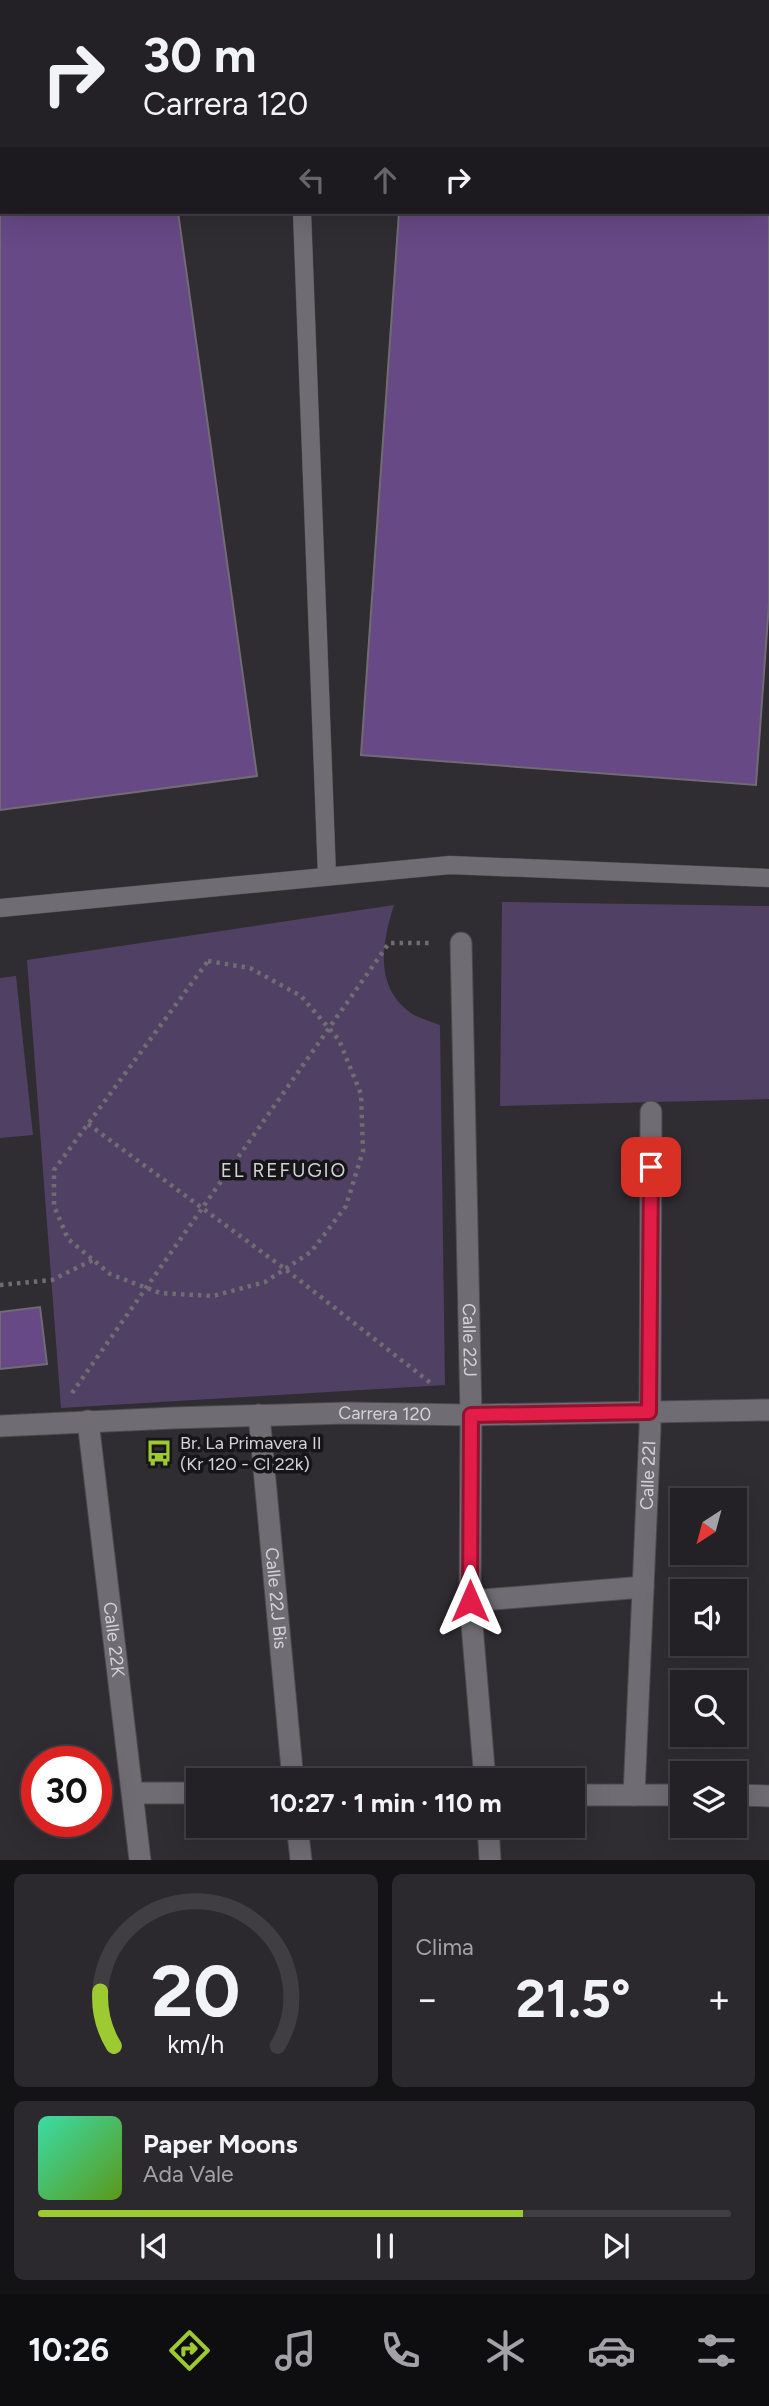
<!DOCTYPE html>
<html lang="es">
<head>
<meta charset="utf-8">
<style>
	:root { --surface:#232126; --page:#2b292e; --text:#f1f3f6; --muted:#a3a3a7; --line:#403e43; --accent:#9dca30 }
	body { margin:0; font-family:Figtree,sans-serif; background:var(--page); color:var(--text); height:100vh; display:flex; flex-direction:column; font-size:26px; white-space:nowrap }
	* { box-sizing:border-box; margin:0 }
	p { font-size:23px; color:var(--muted) }
	.icon { flex:none; width:38px; height:38px; fill:none; stroke:currentColor; stroke-width:2; stroke-linecap:round; stroke-linejoin:round }
	.map { position:relative; height:1860px; overflow:hidden }
	.sheet { display:flex; flex-direction:column; gap:14px; padding:14px; background:#131215; flex:1 }
	.sheet>* { flex:none }
	.guide { position:absolute; left:0px; top:0px; width:770px; height:214px; box-shadow:0 7px 28px #0002,0 0 0 2px var(--line); background:#232126; color:var(--text); overflow:hidden }
	.needle { width:46px; rotate:216deg }
	.buttons { position:absolute; left:670px; top:1488px; display:grid; gap:14px }
	.buttons a { display:grid; place-items:center; width:77px; height:77px; border-radius:0px; background:var(--surface); box-shadow:0 7px 28px #0002,0 0 0 2px var(--line); font-size:35px }
	.speed { position:absolute; left:21px; top:1746px; display:flex; gap:14px; font-size:35px; font-weight:700; text-align:center }
	.speed>* { display:grid; place-content:center; width:91px; height:91px; border-radius:50%; background:var(--surface); box-shadow:0 7px 28px #0002,0 0 0 2px var(--line); line-height:1 }
	.speed .limit { border:10px solid #d22; background:#fff; color:#111 }
	.pin { position:absolute; display:grid; place-items:center; width:60px; height:60px; color:#fff; margin:-30px; border-radius:14px; box-shadow:0 4px 10px #0006 }
	.me { position:absolute; width:77px; margin:-38px; rotate:0deg; stroke-linejoin:round; filter:drop-shadow(0 0 5px #0008) }
	.turn { display:flex; align-items:center; gap:24px; height:147px; padding:0 28px; font-size:32px }
	.turn .icon { width:91px; height:91px; stroke-width:2.5 }
	.turn b { display:block; font-size:49px; line-height:60px }
	.lanes { display:flex; align-items:center; height:66px; padding:0 28px; background:#0003; justify-content:center; gap:35px; direction:ltr }
	.lanes .off { opacity:.35 }
	.big { font-size:52px; font-weight:700; line-height:1.1 }
	.sheet .widget { flex:1; display:flex; flex-direction:column; justify-content:center; gap:10px; min-width:0; padding:0 24px; border-radius:10px; background:var(--page) }
	.sheet .dial { align-items:center; gap:0 }
	.dial svg { height:182px; overflow:visible; fill:none; stroke:var(--line); stroke-width:7; stroke-linecap:round; text-anchor:middle }
	.dial text { fill:var(--text); stroke:none }
	.song { display:flex; align-items:center; gap:21px }
	.cover { width:84px; height:84px; border-radius:10px; background:linear-gradient(135deg,hsl(160 70% 55%),hsl(90 70% 35%)) }
	.played { height:7px; border-radius:4px; background:linear-gradient(90deg,var(--accent) 70%,var(--line) 70%) }
	.keys { display:flex; justify-content:space-around; direction:ltr }
	.heat { display:flex; justify-content:space-between; align-items:center; font-size:38px; direction:ltr }
	.sheet .tiles { flex:1; display:grid; gap:14px; grid-template-columns:1fr 1fr }
	.widget:last-child { grid-column:span 2 }
	.trip { position:absolute; left:186px; top:1768px; width:399px; height:70px; border-radius:0px; background:var(--surface); box-shadow:0 7px 28px #0002,0 0 0 2px var(--line); font-weight:700; line-height:70px; text-align:center }
	.dock { display:flex; height:112px; justify-content:space-around; align-items:center; background:#0e0d0f; color:var(--muted) }
	.dock .icon { width:49px; height:49px }
	.dock .on { color:var(--accent) }
	.dock b { font-size:32px; color:var(--text) }
	.map>svg:first-child { display:block }
	.green { fill:#504063 }
	.building { fill:#664985; stroke:#6f6c73; stroke-width:2 }
	.lines { fill:none; stroke-linecap:round; stroke-linejoin:round }
	.lane-casing { stroke:#4c4a4f; stroke-width:19 }
	.street-casing { stroke:#4c4a4f; stroke-width:23 }
	.secondary-casing { stroke:#4c4a4f; stroke-width:23 }
	.path { stroke:#706d72; stroke-width:4.5; stroke-dasharray:3.5 5; stroke-linecap:butt }
	.lane { stroke:#6f6c73; stroke-width:18 }
	.street { stroke:#6f6c73; stroke-width:21 }
	.secondary { stroke:#6f6c73; stroke-width:21 }
	.route-casing { stroke:#92132f; stroke-width:18 }
	.route { stroke:#e11d48; stroke-width:12 }
	.labels { text-anchor:middle; stroke-width:7; stroke-linejoin:round; paint-order:stroke }
	.street-label { font-size:18px; fill:#d4d2d6; stroke:#161518 }
	.poi-label { font-size:18px; fill:#d4d2d6; stroke:#161518; text-anchor:start }
	.neighbourhood-label { font-size:19px; letter-spacing:2px; fill:#d4d2d6; stroke:#161518 }
</style>
</head>
<body>
<div class="map">
<svg width="769" height="1860" viewBox="0 0 769 1860">
	<rect width="100%" height="100%" fill="#2f2c32"/>
	<!-- green -->
	<g class="green">
		<path d="M502,902L769,906V1099L500,1106Z"/>
		<path d="M394,905C382,944 373,988 414,1015C422,1019 432,1022 440,1025L445,1385L61,1408L27,960Z"/>
		<path d="M16,976L33,1135L0,1138V978Z"/>
	</g>
	<!-- building -->
	<g class="building">
		<path d="M15,212H178L257,776L0,810V214Z"/>
		<path d="M399,212H769V603L756,785L361,755Z"/>
		<path d="M40,1307L47,1364L0,1369V1312Z"/>
	</g>
	<g class="lines">
		<!-- lane casing -->
		<g class="lane-casing">
			<g id="lane">
				<path d="M108,0V2"/>
				<path d="M768,149H769"/>
				<path d="M0,153H2"/>
				<path d="M302,212L327,876"/>
				<path d="M0,908L450,865L769,878"/>
			</g>
		</g>
		<!-- street casing -->
		<g class="street-casing">
			<g id="street">
				<path id="s1" d="M461,943L471,1415L470,1601L485,1780"/>
				<path id="s2" d="M259,1415L293,1780"/>
				<path id="s3" d="M88,1421L140,1860"/>
				<path d="M470,1601L643,1587"/>
				<path d="M133,1793H198"/>
				<path d="M572,1795H682"/>
				<path id="s4" d="M634,1795L650,1429L651,1112"/>
				<path d="M735,1795L769,1796"/>
				<path d="M297,1825L301,1860"/>
				<path d="M488,1825L490,1860"/>
			</g>
		</g>
		<!-- secondary casing -->
		<g class="secondary-casing">
			<g id="secondary">
				<path id="s5" d="M0,1426L173,1418L347,1413L471,1415L769,1410"/>
			</g>
		</g>
		<!-- path -->
		<g class="path">
			<path d="M208,961L250,968L301,996L339,1040L361,1094L363,1151L346,1206L311,1252L265,1282L213,1296L160,1293L110,1274L68,1239L54,1206V1170Z"/>
			<path d="M88,1124L285,1269L432,1384"/>
			<path d="M0,1285L52,1280L93,1260"/>
			<path d="M72,1393L389,943H432"/>
		</g>
		<!-- lane -->
		<use href="#lane" class="lane"/>
		<!-- street -->
		<use href="#street" class="street"/>
		<!-- secondary -->
		<use href="#secondary" class="secondary"/>
	</g>
	<g class="lines">
		<!-- route casing -->
		<g class="route-casing">
			<path id="route" d="M470,1601L471,1415L649,1412L651,1167"/>
		</g>
		<!-- route -->
		<use href="#route" class="route"/>
	</g>
	<!-- icons -->
	<defs>
		<g id="bus-bare" transform="scale(2.1)"><path d="M-5-6H5V4H4V6H2V4H-2V6H-4V4H-5ZM-3.5-4V0h7V-4ZM-3.5 1.2v1.5H-2V1.2ZM2 1.2v1.5H3.5V1.2Z" fill="#9dca30" stroke="#161518" stroke-width="2.5" paint-order="stroke"/></g>
	</defs>
	<g fill-rule="evenodd">
		<use href="#bus-bare" x="159" y="1453"/>
	</g>
	<g class="labels">
		<!-- street labels -->
		<g class="street-label">
			<text dy="6" stroke="none"><textPath href="#s1" startOffset="397">Calle 22J</textPath></text>
			<text dy="6" stroke="none"><textPath href="#s5" startOffset="385">Carrera 120</textPath></text>
			<text dy="6" stroke="none"><textPath href="#s4" startOffset="320">Calle 22I</textPath></text>
			<text dy="6" stroke="none"><textPath href="#s2" startOffset="184">Calle 22J Bis</textPath></text>
			<text dy="6" stroke="none"><textPath href="#s3" startOffset="220">Calle 22K</textPath></text>
		</g>
		<!-- poi labels -->
		<g class="poi-label">
			<text x="180" y="1449">Br. La Primavera II<tspan x="180" dy="21">(Kr 120 - Cl 22k)</tspan></text>
		</g>
		<!-- neighbourhood labels -->
		<g class="neighbourhood-label">
			<text x="284" y="1177">EL REFUGIO</text>
		</g>
	</g>
</svg>
<div class="buttons">
<a><svg class="needle" viewBox="-14 -14 28 28"><path d="M0-13l5 13h-10z" fill="#e53935"/><path d="M0 13l5-13h-10z" fill="#a3a3a7"/></svg></a>
<a><svg class="icon" aria-label="sound" viewBox="0 0 24 24"><path d="M4 9h4l5-4v14l-5-4H4zM17 9q2 3 0 6"/></svg></a>
<a><svg class="icon" aria-label="search" viewBox="0 0 24 24"><circle cx="10" cy="10" r="6"/><path d="M15 15l6 6"/></svg></a>
<a><svg class="icon" aria-label="layers" viewBox="0 0 24 24"><path d="M12 4l9 5-9 5-9-5zM3 14l9 5 9-5"/></svg></a>
</div>
<div class="speed"><div class="limit">30</div></div>
<div class="pin" style="left:651px;top:1167px;background:#d93025"><svg class="icon" aria-label="arrive" viewBox="0 0 24 24"><path d="M6 21V4h12l-3 4 3 4H6"/></svg></div>
<svg class="me" style="left:470px;top:1601px" viewBox="-20 -20 40 40"><path d="M0-17L14 15 0 8-14 15z" fill="#e11d48" stroke="#fff" stroke-width="4"/></svg>
<div class="trip">10:27 · 1 min · 110 m</div>
<div class="guide">
<div class="turn"><svg class="icon" aria-label="right" viewBox="0 0 24 24"><path d="M7 20v-9h11M14 6l5 5-5 5"/></svg><div><b>30 m</b>Carrera 120</div></div>
<div class="lanes"><svg class="icon off" aria-label="left" viewBox="0 0 24 24"><path d="M17 20v-9H6M10 6l-5 5 5 5"/></svg><svg class="icon off" aria-label="ahead" viewBox="0 0 24 24"><path d="M12 20V5M6 11l6-6 6 6"/></svg><svg class="icon" aria-label="right" viewBox="0 0 24 24"><path d="M7 20v-9h11M14 6l5 5-5 5"/></svg></div>
</div>
</div>
<section class="sheet">
<div class="tiles">
<div class="widget dial"><svg viewBox="0 0 100 80">
<path d="M14 69A42 42 0 1 1 86 69"/>
<path d="M14 69A42 42 0 0 1 8 45" stroke="#9dca30"/>
<text x="50" y="56" font-size="32" font-weight="700">20</text>
<text x="50" y="72" font-size="11">km/h</text>
</svg></div>
<div class="widget"><p>Clima</p>
<div class="heat"><a>−</a><b class="big">21.5°</b><a>+</a></div>
</div>
<div class="widget">
<div class="song"><i class="cover"></i><div><b>Paper Moons</b><p>Ada Vale</p></div></div>
<div class="played"></div>
<div class="keys"><svg class="icon" aria-label="previous" viewBox="0 0 24 24"><path d="M18 5L8 12l10 7zM5 5v14"/></svg><svg class="icon" aria-label="pause" viewBox="0 0 24 24"><path d="M8 5v14M16 5v14"/></svg><svg class="icon" aria-label="next" viewBox="0 0 24 24"><path d="M6 5l10 7-10 7zM19 5v14"/></svg></div>
</div>
</div>
</section>
<nav class="dock">
<b>10:26</b>
<svg class="icon on" aria-label="directions" viewBox="0 0 24 24"><path d="M12 3l9 9-9 9-9-9zM9 14v-3h6M13 9l2 2-2 2"/></svg>
<svg class="icon" aria-label="music" viewBox="0 0 24 24"><path d="M9 18V5l10-2v13"/><circle cx="6" cy="18" r="3"/><circle cx="16" cy="16" r="3"/></svg>
<svg class="icon" aria-label="phone" viewBox="0 0 24 24"><path d="M5 4h4l2 5-3 2q2 4 5 5l2-3 5 2v4C11 20 4 13 5 4z"/></svg>
<svg class="icon" aria-label="climate" viewBox="0 0 24 24"><path d="M12 3v18M4 7l16 10M4 17L20 7"/></svg>
<svg class="icon" aria-label="car" viewBox="0 0 24 24"><path d="M5 17H2v-5l4-1 3-4h7l3 4 3 1v5h-3M9 17h6M6 11h13"/><circle cx="7" cy="17" r="2"/><circle cx="17" cy="17" r="2"/></svg>
<svg class="icon" aria-label="filters" viewBox="0 0 24 24"><path d="M4 7h16M4 17h16"/><circle cx="9" cy="7" r="2"/><circle cx="15" cy="17" r="2"/></svg>
</nav>
</body>
</html>
